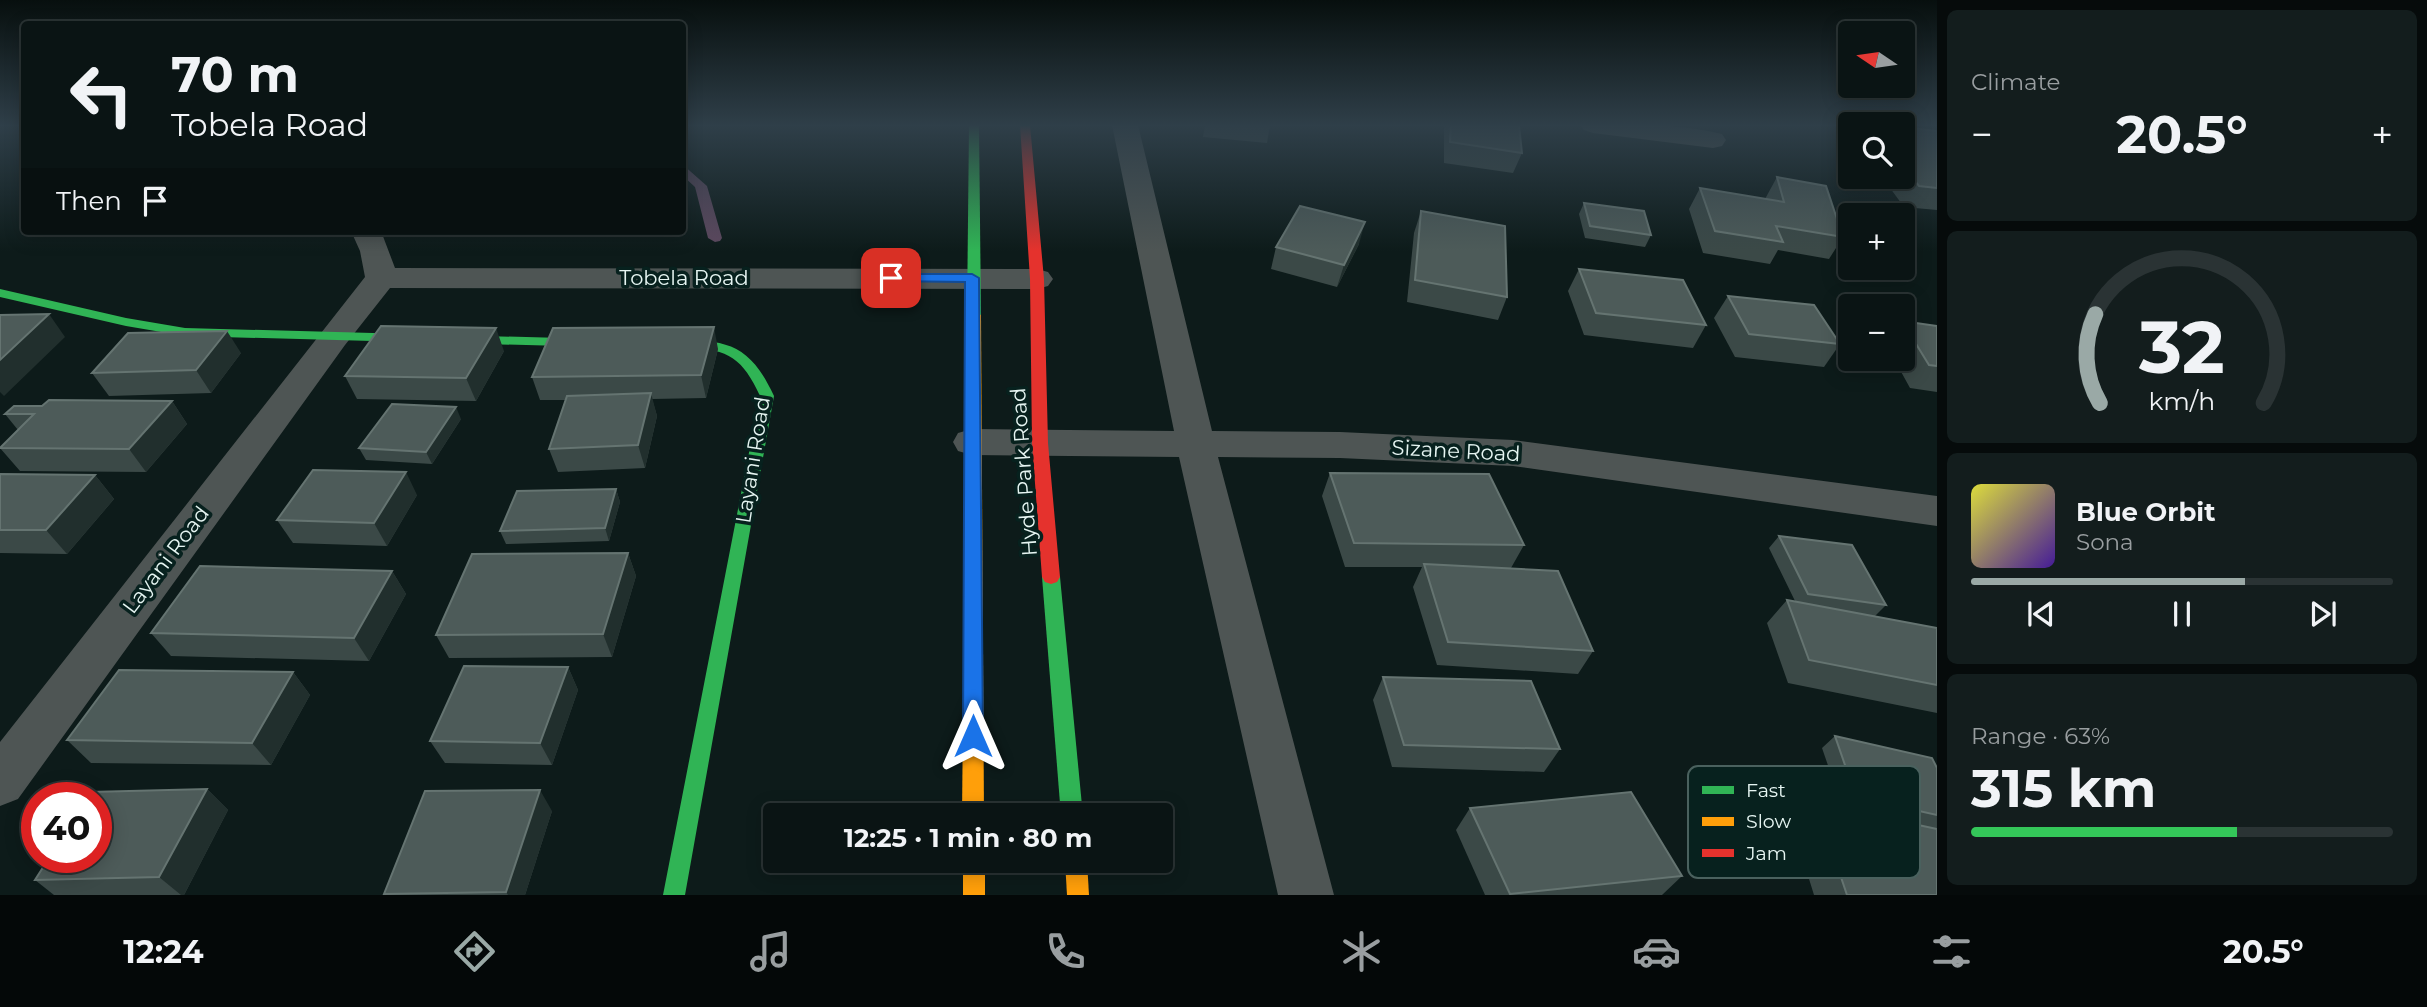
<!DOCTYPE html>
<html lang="en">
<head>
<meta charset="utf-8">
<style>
	:root { --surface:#0a1414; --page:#131d1d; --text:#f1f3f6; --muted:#999ea0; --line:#2a3334; --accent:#9aa9a6 }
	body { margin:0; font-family:Montserrat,sans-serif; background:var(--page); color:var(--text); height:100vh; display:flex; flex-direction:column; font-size:26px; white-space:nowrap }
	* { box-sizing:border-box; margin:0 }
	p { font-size:23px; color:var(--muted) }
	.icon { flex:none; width:38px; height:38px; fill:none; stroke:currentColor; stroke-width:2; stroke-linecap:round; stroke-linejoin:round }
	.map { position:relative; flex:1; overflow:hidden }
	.side { display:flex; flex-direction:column; gap:10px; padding:10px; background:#060b0b; width:490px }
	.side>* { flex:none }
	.banner { position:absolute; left:21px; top:21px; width:665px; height:214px; border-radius:7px; box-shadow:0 4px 18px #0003,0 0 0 2px var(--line); background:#0a1414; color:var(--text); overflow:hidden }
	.needle { width:46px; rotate:283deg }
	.tools { position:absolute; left:1838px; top:21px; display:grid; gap:14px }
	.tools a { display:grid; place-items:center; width:77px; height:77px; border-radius:7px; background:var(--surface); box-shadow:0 4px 18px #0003,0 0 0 2px var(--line); font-size:35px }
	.speed { position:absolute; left:21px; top:782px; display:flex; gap:14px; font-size:35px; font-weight:700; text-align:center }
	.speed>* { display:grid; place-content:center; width:91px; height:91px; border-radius:50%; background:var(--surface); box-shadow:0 4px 18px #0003,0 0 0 2px var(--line); line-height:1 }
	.speed .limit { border:10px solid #d22; background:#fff; color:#111 }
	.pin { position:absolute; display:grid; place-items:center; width:60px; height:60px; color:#fff; margin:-30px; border-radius:14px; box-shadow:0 4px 10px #0006 }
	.me { position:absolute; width:77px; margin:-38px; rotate:0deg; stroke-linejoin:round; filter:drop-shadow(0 0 5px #0008) }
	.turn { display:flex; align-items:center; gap:24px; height:147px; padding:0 35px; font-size:32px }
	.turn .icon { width:91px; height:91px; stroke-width:2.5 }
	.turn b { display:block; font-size:49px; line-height:60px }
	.then { display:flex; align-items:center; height:66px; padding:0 35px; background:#0003; gap:14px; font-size:26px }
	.big { font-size:52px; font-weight:700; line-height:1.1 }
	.side .card { flex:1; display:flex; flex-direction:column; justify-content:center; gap:10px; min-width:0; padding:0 24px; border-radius:10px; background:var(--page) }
	.side .dial { align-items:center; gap:0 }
	.dial svg { height:182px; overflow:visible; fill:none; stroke:var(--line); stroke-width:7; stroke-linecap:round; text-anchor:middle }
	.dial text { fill:var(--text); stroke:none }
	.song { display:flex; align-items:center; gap:21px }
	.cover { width:84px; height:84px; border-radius:10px; background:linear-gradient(135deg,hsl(60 70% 55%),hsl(260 70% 35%)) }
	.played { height:7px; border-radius:4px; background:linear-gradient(90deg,var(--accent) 65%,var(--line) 65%) }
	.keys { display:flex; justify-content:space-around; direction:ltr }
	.heat { display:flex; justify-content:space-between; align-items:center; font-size:38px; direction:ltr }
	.charge { height:10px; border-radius:5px; background:linear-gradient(90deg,#34c759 63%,var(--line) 0) }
	.trip { position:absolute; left:763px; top:803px; width:410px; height:70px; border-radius:7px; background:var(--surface); box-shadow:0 4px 18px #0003,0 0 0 2px var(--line); font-weight:700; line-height:70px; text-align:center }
	.menu { display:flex; height:112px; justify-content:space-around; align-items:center; background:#040808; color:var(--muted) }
	.menu .icon { width:49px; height:49px }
	.menu .current { color:var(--accent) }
	.menu b { font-size:32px; color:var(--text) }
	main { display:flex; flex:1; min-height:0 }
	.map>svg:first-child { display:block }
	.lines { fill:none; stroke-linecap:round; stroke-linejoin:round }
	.stream { fill:#5c485e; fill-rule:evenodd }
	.street { fill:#4e5554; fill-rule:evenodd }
	.fast { fill:#30b455; fill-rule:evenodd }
	.slow { fill:#ff9f0a; fill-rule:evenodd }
	.jam { fill:#e5322d; fill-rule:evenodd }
	.wall { fill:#3b4947 }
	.shaded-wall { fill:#212f2d }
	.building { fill:#4d5b59; stroke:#657471; stroke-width:2 }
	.route { fill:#1a73e8; stroke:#114b97; stroke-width:2 }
	.labels { text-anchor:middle; stroke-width:7; stroke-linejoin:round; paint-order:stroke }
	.street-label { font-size:21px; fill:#e6f5f2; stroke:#07211e }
	.key { fill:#07211e; stroke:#4a615e; stroke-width:2 }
	.key-label { font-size:19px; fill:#e6f5f2 }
</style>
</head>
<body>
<main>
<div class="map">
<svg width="1937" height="895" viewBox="0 0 1937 895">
	<rect width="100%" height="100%" fill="#0d1b1a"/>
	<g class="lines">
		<!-- stream -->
		<path class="stream" d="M682,164L707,186L722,238L720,241L715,242L708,238L695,187L682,175Z"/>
		<!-- street -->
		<g class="street">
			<path d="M1112,125H1138L1212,431L1340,432L1513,440L1937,496V526L1513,466L1340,458L1218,457L1334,895H1278L1179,457L972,455L958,451L953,442L958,433L972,429L1174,431Z"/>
			<path d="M1580,125C1628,125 1676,123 1722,134L1726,140L1722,146L1713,148L1593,133L1584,130Z"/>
			<path d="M351,231H381L395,268L1037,269L1048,272L1053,279L1048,286L1037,289L390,288L345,345L18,799L0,806V742L365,277L360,251Z"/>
		</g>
		<!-- fast -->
		<g class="fast">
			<path d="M969,125H979L981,315L974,319L967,315Z"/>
			<path d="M0,289L126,318L185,328L599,339L606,343L599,347L185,336L126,326L0,297Z"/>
			<path d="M666,340C724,340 748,340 774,396L685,895H663L760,396C743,359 729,349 688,348C679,348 670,349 661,347L659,344Z"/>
			<path d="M1051,570L1057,572L1060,577L1083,816H1061L1042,577L1045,572Z"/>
		</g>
		<!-- slow -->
		<g class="slow">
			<path d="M974,311L981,315L984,816H962L967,315Z"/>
			<rect x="963" y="861" width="22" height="34"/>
			<path d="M1065,861H1087L1089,895H1067Z"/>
		</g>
		<!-- jam -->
		<path class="jam" d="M1020,125H1030L1044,279L1048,443L1060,577L1057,582L1051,584L1045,582L1042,577L1032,443L1030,279Z"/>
	</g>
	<!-- wall -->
	<g class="wall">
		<path d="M1205,125H1270L1267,143L1203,137Z"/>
		<path d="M1444,125H1519L1522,153L1513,173L1444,163Z"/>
		<path d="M1902,127L1937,131V210L1904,207L1882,177H1902Z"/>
		<path d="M1777,177L1843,237L1829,259L1778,250L1770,264L1703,253L1689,209L1700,188L1765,199Z"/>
		<path d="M1584,203L1651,235L1645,247L1585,238L1579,214Z"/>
		<path d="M1421,211L1507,297L1498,320L1407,302L1414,233Z"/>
		<path d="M1359,244L1337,287L1271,269L1276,247Z"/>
		<path d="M1579,269L1706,325L1693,348L1584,335L1568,291Z"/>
		<path d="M1728,296L1840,344L1824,367L1735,357L1714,318Z"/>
		<path d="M1902,321L1937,326V392L1910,388L1894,359H1902Z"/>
		<path d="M718,349L706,398L652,399L657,416L645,468L558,472L549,449L566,400H540L532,377Z"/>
		<path d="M504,351L476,401L357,399L345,376Z"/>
		<path d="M241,353L211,393L109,396L92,373Z"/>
		<path d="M172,401L187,424L146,472L20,471L0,448L18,430L5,414L42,406Z"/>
		<path d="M461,419L432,464L366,460L359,448Z"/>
		<path d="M1330,473L1524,545L1511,568H1497L1593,651L1578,674L1437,665L1413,587L1422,567H1345L1322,496Z"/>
		<path d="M0,474L95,475L114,499L67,554L0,553Z"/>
		<path d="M616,489L620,502L609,541L506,544L500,531Z"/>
		<path d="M417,495L387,546L293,543L277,520Z"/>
		<path d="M1779,536L1886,605L1875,616L1937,628V713L1788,683L1767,623L1787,600L1795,601L1769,548Z"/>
		<path d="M628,553L636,576L612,657L449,658L436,635Z"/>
		<path d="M392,571L406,594L369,661L171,656L151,633Z"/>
		<path d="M568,667L578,690L552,765L445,763L430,741Z"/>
		<path d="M293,672L310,695L271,765L91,763L67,740Z"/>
		<path d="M1383,677L1560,749L1544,772L1392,767L1373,700Z"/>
		<path d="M1835,736L1937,768V895H1814L1792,824L1816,803L1843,809L1822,748Z"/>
		<path d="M207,789L228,810L184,895H54L35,880Z"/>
		<path d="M1470,808L1682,876L1662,895H1485L1456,830Z"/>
		<path d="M552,811L525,895H385L384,894Z"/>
	</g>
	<!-- shaded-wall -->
	<g class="shaded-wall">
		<path d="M1365,222L1359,244L1337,287L1344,265Z"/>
		<path d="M49,314L65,337L4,396L0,392V360Z"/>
		<path d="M714,327L718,349L706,398L701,375Z"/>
		<path d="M496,328L504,351L476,401L466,378Z"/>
		<path d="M227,331L241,353L211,393L196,370Z"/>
		<path d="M651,393L657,416L645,468L638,445Z"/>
		<path d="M172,401L187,424L146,472L129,449Z"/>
		<path d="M456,407L461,419L432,464L426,452Z"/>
		<path d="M406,472L417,495L387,546L374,523Z"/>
		<path d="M95,475L114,499L67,554L46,530Z"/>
		<path d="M616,489L620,502L609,541L605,528Z"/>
		<path d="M628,553L636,576L612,657L603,634Z"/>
		<path d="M392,571L406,594L369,661L354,638Z"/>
		<path d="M568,667L578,690L552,765L540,743Z"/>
		<path d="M293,672L310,695L271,765L252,743Z"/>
		<path d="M207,789L228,810L184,895H181L159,877Z"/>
		<path d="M540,790L552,811L525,895H508L506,892Z"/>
	</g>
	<!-- building -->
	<g class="building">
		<path d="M1451,125H1519L1522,153L1450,142Z"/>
		<path d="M1902,127L1937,131V188L1919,186L1902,165Z"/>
		<path d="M1777,177L1826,186L1843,237L1776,226L1783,242L1715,231L1700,188L1784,202Z"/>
		<path d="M1584,203L1644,211L1651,235L1590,226Z"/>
		<path d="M1300,206L1365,222L1344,265L1276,247Z"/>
		<path d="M1421,211L1505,226L1507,297L1415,280Z"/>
		<path d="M1579,269L1683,280L1706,325L1596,313Z"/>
		<path d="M1728,296L1814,305L1840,344L1749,334Z"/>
		<path d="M49,314L0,360V315Z"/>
		<path d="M1902,321L1937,326V366L1929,365Z"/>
		<path d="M381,326L496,328L466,378L345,376Z"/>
		<path d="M714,327L701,375L532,377L553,328Z"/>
		<path d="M227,331L196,370L92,373L128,333Z"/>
		<path d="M651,393L638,445L549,449L567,396Z"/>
		<path d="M49,400L172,401L129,449L0,448L34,414H5L14,406H42Z"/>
		<path d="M392,404L456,407L426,452L359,448Z"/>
		<path d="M313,470L406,472L374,523L277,520Z"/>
		<path d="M1330,473L1489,474L1524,545L1354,543Z"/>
		<path d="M0,474L95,475L46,530H0Z"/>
		<path d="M616,489L605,528L500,531L517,491Z"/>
		<path d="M1779,536L1852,545L1886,605L1808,594Z"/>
		<path d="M628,553L603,634L436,635L472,554Z"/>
		<path d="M1424,564L1558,571L1593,651L1448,642Z"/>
		<path d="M200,566L392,571L354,638L151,633Z"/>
		<path d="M1787,600L1937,628V685L1809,660Z"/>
		<path d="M464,666L568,667L540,743L430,741Z"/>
		<path d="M119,670L293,672L252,743L67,740Z"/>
		<path d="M1383,677L1531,681L1560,749L1404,745Z"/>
		<path d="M1835,736L1932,758L1937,768V815L1856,797Z"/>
		<path d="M207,789L159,877L35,880L49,858H96V798H87L90,792Z"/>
		<path d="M540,790L506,892L384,894L425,791Z"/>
		<path d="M1631,792L1682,876L1510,894L1470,808Z"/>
		<path d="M1816,803L1937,829V895H1847Z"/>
	</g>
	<!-- sky -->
	<linearGradient id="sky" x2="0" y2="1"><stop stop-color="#070f0e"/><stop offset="0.5" stop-color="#2f3f49"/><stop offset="1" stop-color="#2f3f49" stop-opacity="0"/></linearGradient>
	<rect width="1937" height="251" fill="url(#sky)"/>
	<!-- route -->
	<path class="route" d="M891,274H972L979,278L983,736L980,742L973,745L966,742L963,736L965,282L887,281L885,278Z"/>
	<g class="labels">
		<!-- street labels -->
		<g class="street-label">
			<text x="684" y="285">Tobela Road</text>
			<text transform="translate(1456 451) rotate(3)" y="7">Sizane Road</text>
			<text transform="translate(753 460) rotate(-81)" y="7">Layani Road</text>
			<text transform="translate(1024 472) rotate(-94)" y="7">Hyde Park Road</text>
			<text transform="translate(166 560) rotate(-53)" y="7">Layani Road</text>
		</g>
	</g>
	<!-- legend -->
	<rect x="1688" y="766" width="232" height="112" rx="10" class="key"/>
	<rect x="1702" y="786" width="32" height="8" fill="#30b455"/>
	<rect x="1702" y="817" width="32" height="9" fill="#ff9f0a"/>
	<rect x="1702" y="849" width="32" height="8" fill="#e5322d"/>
	<g class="key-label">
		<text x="1746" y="797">Fast</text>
		<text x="1746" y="828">Slow</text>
		<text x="1746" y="860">Jam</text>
	</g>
</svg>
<div class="tools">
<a><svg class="needle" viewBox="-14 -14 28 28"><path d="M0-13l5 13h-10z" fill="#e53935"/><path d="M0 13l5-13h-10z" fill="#999ea0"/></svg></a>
<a><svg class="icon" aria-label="search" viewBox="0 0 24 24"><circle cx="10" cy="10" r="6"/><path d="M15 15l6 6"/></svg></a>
<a>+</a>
<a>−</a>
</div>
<div class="speed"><div class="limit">40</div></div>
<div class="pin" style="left:891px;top:278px;background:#d93025"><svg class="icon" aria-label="arrive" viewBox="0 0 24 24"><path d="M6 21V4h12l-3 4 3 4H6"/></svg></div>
<svg class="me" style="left:973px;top:736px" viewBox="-20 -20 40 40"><path d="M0-17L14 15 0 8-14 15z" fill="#1a73e8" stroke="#fff" stroke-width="4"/></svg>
<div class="trip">12:25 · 1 min · 80 m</div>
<div class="banner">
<div class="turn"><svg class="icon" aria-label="left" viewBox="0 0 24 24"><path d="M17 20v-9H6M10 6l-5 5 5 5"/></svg><div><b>70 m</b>Tobela Road</div></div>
<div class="then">Then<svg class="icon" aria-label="arrive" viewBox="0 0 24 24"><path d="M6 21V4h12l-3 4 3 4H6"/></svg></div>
</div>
</div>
<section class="side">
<div class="card"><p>Climate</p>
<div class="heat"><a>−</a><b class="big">20.5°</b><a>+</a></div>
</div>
<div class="card dial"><svg viewBox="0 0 100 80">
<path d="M14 69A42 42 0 1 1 86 69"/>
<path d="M14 69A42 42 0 0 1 12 30" stroke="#9aa9a6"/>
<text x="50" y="56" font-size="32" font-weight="700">32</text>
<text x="50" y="72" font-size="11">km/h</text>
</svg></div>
<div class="card">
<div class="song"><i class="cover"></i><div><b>Blue Orbit</b><p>Sona</p></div></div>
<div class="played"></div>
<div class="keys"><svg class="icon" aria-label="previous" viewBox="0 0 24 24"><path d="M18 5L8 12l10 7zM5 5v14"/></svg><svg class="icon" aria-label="pause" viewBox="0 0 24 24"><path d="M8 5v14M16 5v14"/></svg><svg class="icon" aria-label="next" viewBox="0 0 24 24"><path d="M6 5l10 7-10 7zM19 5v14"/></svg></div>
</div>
<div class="card"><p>Range · 63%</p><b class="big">315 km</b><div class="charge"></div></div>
</section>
</main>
<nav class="menu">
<b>12:24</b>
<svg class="icon current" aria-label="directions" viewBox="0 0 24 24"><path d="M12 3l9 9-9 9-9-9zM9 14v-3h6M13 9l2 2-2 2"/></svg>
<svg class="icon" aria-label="music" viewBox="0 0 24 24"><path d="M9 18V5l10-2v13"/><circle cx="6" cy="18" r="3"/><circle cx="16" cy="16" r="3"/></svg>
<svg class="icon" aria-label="phone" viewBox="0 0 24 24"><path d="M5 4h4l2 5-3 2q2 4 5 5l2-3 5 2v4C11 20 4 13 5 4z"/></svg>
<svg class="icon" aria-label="climate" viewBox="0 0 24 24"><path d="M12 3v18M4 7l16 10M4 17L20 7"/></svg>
<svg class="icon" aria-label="car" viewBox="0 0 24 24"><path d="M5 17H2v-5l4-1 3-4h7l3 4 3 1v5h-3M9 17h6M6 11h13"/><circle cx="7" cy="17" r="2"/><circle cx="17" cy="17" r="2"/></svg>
<svg class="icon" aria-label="filters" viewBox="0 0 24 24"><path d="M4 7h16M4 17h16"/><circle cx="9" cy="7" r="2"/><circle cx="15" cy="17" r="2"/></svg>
<b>20.5°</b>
</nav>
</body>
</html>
